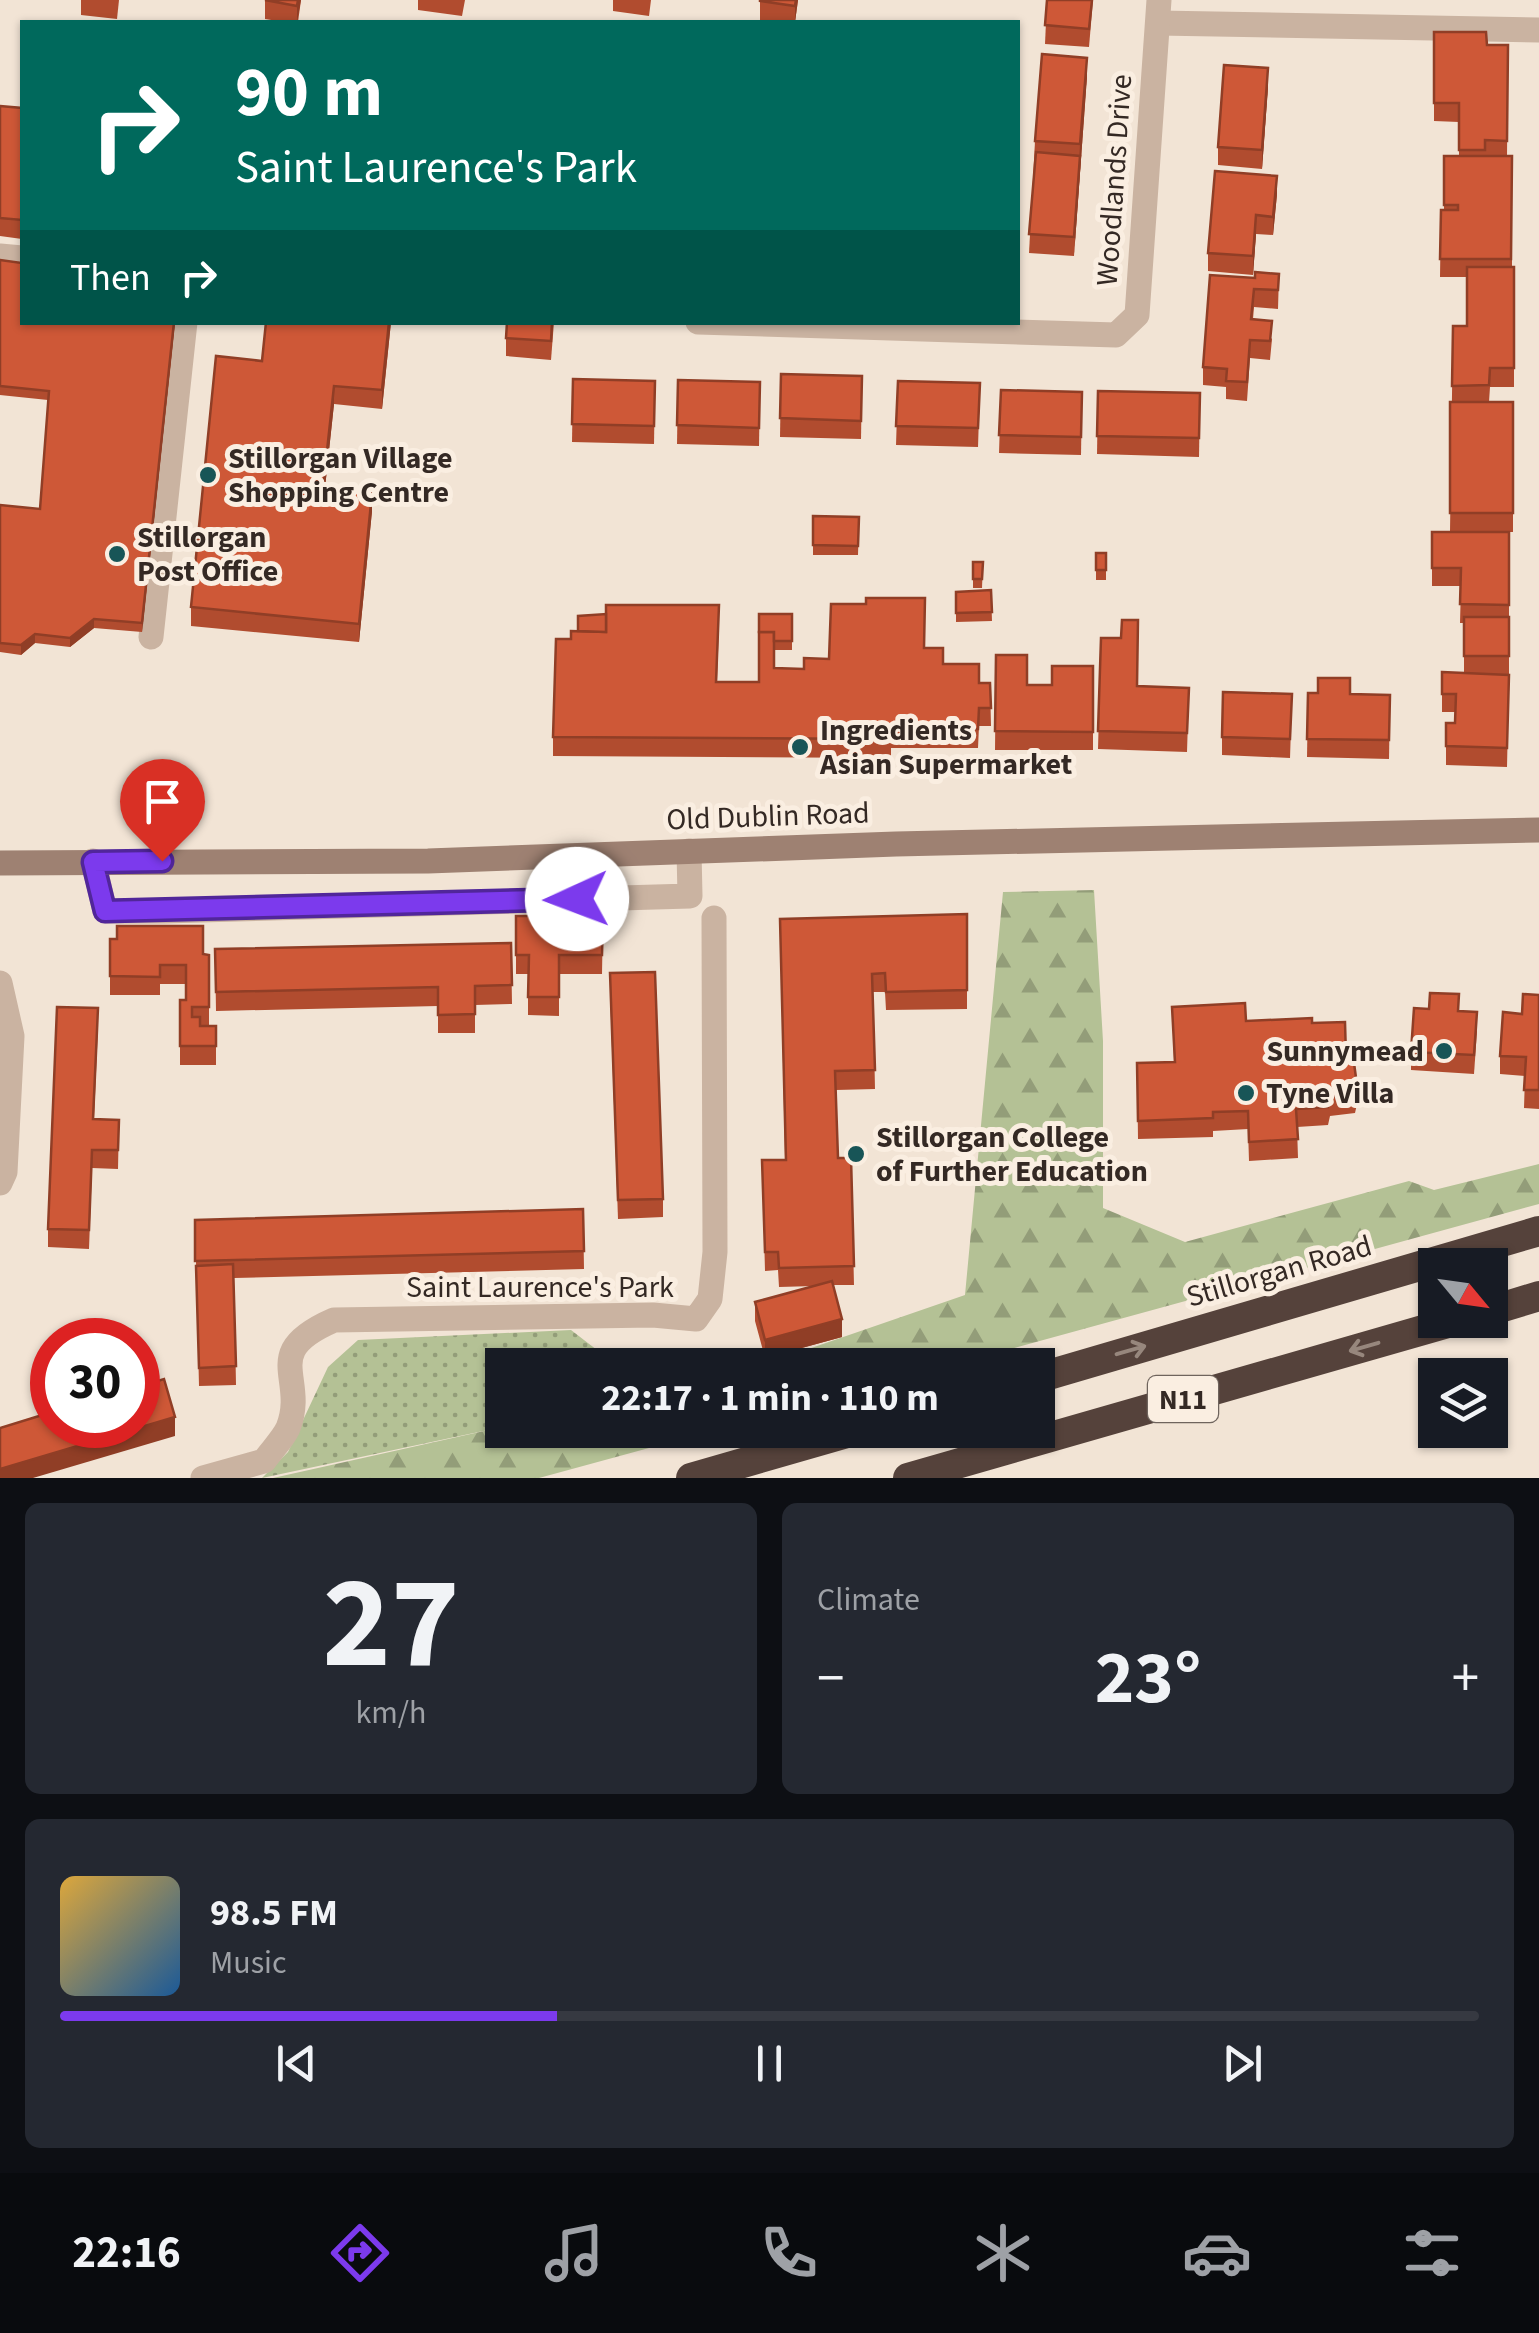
<!DOCTYPE html>
<html lang="en">
<head>
<meta charset="utf-8">
<style>
	:root { --surface:#171b24; --page:#242831; --text:#f1f3f6; --muted:#9ea1a6; --line:#363941; --accent:#7c3aed }
	body { margin:0; font-family:"Source Sans 3",sans-serif; background:var(--page); color:var(--text); height:100vh; display:flex; flex-direction:column; font-size:38px; white-space:nowrap }
	* { box-sizing:border-box; margin:0 }
	p { font-size:32px; color:var(--muted) }
	.icon { flex:none; width:55px; height:55px; fill:none; stroke:currentColor; stroke-width:2; stroke-linecap:round; stroke-linejoin:round }
	.map { position:relative; height:1478px; overflow:hidden }
	.details { display:flex; flex-direction:column; gap:25px; padding:25px; background:#0d0f14; flex:1 }
	.details>* { flex:none }
	.banner { position:absolute; left:20px; top:20px; width:1000px; height:305px; border-radius:0px; box-shadow:0 2px 8px #0004; background:#00695c; color:#fff; overflow:hidden }
	.needle { width:65px; rotate:119deg }
	.tools { position:absolute; left:1418px; top:1248px; display:grid; gap:20px }
	.tools a { display:grid; place-items:center; width:90px; height:90px; border-radius:0px; background:var(--surface); box-shadow:0 2px 8px #0004; font-size:50px }
	.speed { position:absolute; left:30px; top:1318px; display:flex; gap:20px; font-size:50px; font-weight:700; text-align:center }
	.speed>* { display:grid; place-content:center; width:130px; height:130px; border-radius:50%; background:var(--surface); box-shadow:0 2px 8px #0004; line-height:1 }
	.speed .limit { border:15px solid #d22; background:#fff; color:#111 }
	.pin { position:absolute; display:grid; place-items:center; width:85px; height:85px; color:#fff; margin:-102px -42px; border-radius:50% 50% 50% 0; rotate:-45deg; box-shadow:0 0 10px #0007 }
	.pin .icon { rotate:45deg }
	.me { position:absolute; width:110px; margin:-55px; rotate:268deg; stroke-linejoin:round; filter:drop-shadow(0 0 8px #0008) }
	.turn { display:flex; align-items:center; gap:35px; height:210px; padding:0 50px; font-size:45px }
	.turn .icon { width:130px; height:130px; stroke-width:2.5 }
	.turn b { display:block; font-size:70px; line-height:85px }
	.then { display:flex; align-items:center; height:95px; padding:0 50px; background:#0003; gap:20px; font-size:38px }
	.big { font-size:75px; font-weight:700; line-height:1.1 }
	.details .tile { flex:1; display:flex; flex-direction:column; justify-content:center; gap:15px; min-width:0; padding:0 35px; border-radius:15px; background:var(--page) }
	.details .dial { align-items:center; gap:0 }
	.dial b { font-size:130px; line-height:1 }
	.song { display:flex; align-items:center; gap:30px }
	.cover { width:120px; height:120px; border-radius:15px; background:linear-gradient(135deg,hsl(40 70% 55%),hsl(210 70% 35%)) }
	.played { height:10px; border-radius:5px; background:linear-gradient(90deg,var(--accent) 35%,var(--line) 35%) }
	.keys { display:flex; justify-content:space-around; direction:ltr }
	.heat { display:flex; justify-content:space-between; align-items:center; font-size:55px; direction:ltr }
	.details .tiles { flex:1; display:grid; gap:25px; grid-template-columns:1fr 1fr }
	.tile:last-child { grid-column:span 2 }
	.trip { position:absolute; left:485px; top:1348px; width:570px; height:100px; border-radius:0px; background:var(--surface); box-shadow:0 2px 8px #0004; font-weight:700; line-height:100px; text-align:center }
	.tab-bar { display:flex; height:160px; justify-content:space-around; align-items:center; background:#090b0e; color:var(--muted) }
	.tab-bar .icon { width:70px; height:70px }
	.tab-bar .current { color:var(--accent) }
	.tab-bar b { font-size:45px; color:var(--text) }
	.map>svg:first-child { display:block }
	.grass { fill:url(#grass-dots) }
	.forest { fill:url(#forest-firs) }
	.lines { fill:none; stroke-linecap:round; stroke-linejoin:round }
	.street { stroke:#cab3a1; stroke-width:25 }
	.secondary { stroke:#9e8172; stroke-width:25 }
	.highway { stroke:#55423b; stroke-width:30 }
	.wall { fill:#b14c2f }
	.shaded-wall { fill:#903e26 }
	.building { fill:#ce5837; stroke:#903e26; stroke-width:2.5 }
	.oneway { stroke:#97877d }
	.route-casing { stroke:#51269a; stroke-width:25 }
	.route { stroke:#7c3aed; stroke-width:18 }
	.poi-dot { fill:#185557; stroke:#faeee1; stroke-width:4 }
	.labels { text-anchor:middle; stroke-width:10; stroke-linejoin:round; paint-order:stroke }
	.shield { fill:#faeee1; stroke:#6f645d; stroke-width:2.5 }
	.shield-label { font-size:28px; font-weight:bold; fill:#342924 }
	.street-label { font-size:30px; fill:#342924; stroke:#faeee1 }
	.poi-label { font-size:30px; font-weight:bold; fill:#342924; stroke:#faeee1; text-anchor:start }
</style>
</head>
<body>
<div class="map">
<svg width="1539" height="1478" viewBox="0 0 1539 1478">
	<defs>
		<pattern id="grass-dots" width="8" height="8" patternUnits="userSpaceOnUse" patternTransform="scale(2.5)"><rect width="8" height="8" fill="#b4c195"/><path d="M2 2h.1M6 6h.1" fill="none" stroke="#939d79" stroke-width="1.8" stroke-linecap="round"/></pattern>
		<pattern id="forest-firs" width="22" height="20" patternUnits="userSpaceOnUse" patternTransform="scale(2.5)"><rect width="22" height="20" fill="#b4c195"/><path d="M5 1l3.5 6h-7zM16 11l3.5 6h-7z" fill="#939d79"/></pattern>
	</defs>
	<rect width="100%" height="100%" fill="#f2e4d5"/>
	<!-- grass -->
	<path class="grass" d="M571,1330L610,1360H722V1365H502V1427L262,1478L288,1452L328,1367L358,1340Z"/>
	<!-- forest -->
	<g class="forest">
		<path d="M1094,890L1103,1041V1208L1185,1242L1409,1181L1434,1190L1539,1164V1204L952,1365H762L965,1295L1003,892Z"/>
		<path d="M502,1427V1430H715L539,1478H273Z"/>
	</g>
	<g class="lines">
		<!-- street -->
		<g class="street">
			<path d="M1158,23L1539,30"/>
			<path d="M0,256L22,258"/>
			<path d="M698,322L1116,335L1137,315L1159,0"/>
			<path d="M151,637L185,322"/>
			<path d="M93,861L105,911H164L690,896L689,851"/>
			<path d="M0,1183L5,1172L12,1036L0,983"/>
			<path d="M203,1478L264,1461C271,1451 283,1439 288,1428C308,1377 258,1353 334,1320L653,1315L696,1319L710,1299L715,1252L714,918"/>
		</g>
		<!-- secondary -->
		<path class="secondary" d="M0,863L428,861L896,844L1539,830"/>
		<!-- highway -->
		<g class="highway">
			<path d="M1490,1311L1539,1296"/>
			<path d="M1038,1378L1539,1231"/>
			<path d="M691,1478L857,1430"/>
			<path d="M908,1478L1458,1320"/>
		</g>
	</g>
	<!-- wall -->
	<g class="wall">
		<path d="M81,0H119L117,19L81,15Z"/>
		<path d="M265,0H301L298,22H284L265,19Z"/>
		<path d="M418,0H465L462,16L418,10Z"/>
		<path d="M613,0H651L649,16L613,11Z"/>
		<path d="M760,0H798L795,22L760,20Z"/>
		<path d="M1047,0H1093L1089,47L1045,44Z"/>
		<path d="M1434,32L1487,45H1508L1507,156H1512V267H1514V387H1490L1489,402H1513V532H1509V675L1507,767L1446,765V723H1455V712H1442V672L1464,673V623H1460L1461,586H1432V532H1450L1453,326H1467V277H1440L1441,210H1444V156H1459V122L1434,121Z"/>
		<path d="M1087,76L1074,256L1029,253L1035,141Z"/>
		<path d="M1268,87L1262,169L1218,165V147Z"/>
		<path d="M0,106L22,108V239L0,236Z"/>
		<path d="M1277,194L1273,235L1256,234L1253,275L1208,271V253Z"/>
		<path d="M0,260L22,322H175L142,632L94,628L70,647L35,643L21,655L0,652V505L40,509L48,400L0,395Z"/>
		<path d="M1279,274L1278,309L1254,307L1253,319L1272,339L1270,360L1250,358L1247,401L1226,399V387L1203,385V367L1255,278Z"/>
		<path d="M391,322L382,409L334,404L325,488L372,511L359,642L191,626V607L262,361Z"/>
		<path d="M554,322L551,360L506,356V338Z"/>
		<path d="M781,374L862,376L861,439L780,437Z"/>
		<path d="M573,379L655,381L654,444L572,442Z"/>
		<path d="M678,380L760,382L759,446L677,444Z"/>
		<path d="M898,381L980,383L978,447L896,445Z"/>
		<path d="M1001,390L1082,392L1081,455L999,453Z"/>
		<path d="M1098,391L1200,393L1199,457L1097,454Z"/>
		<path d="M813,516L859,517L858,555H813Z"/>
		<rect x="1096" y="553" width="10" height="27"/>
		<path d="M973,562H983L982,588H973Z"/>
		<path d="M991,590L992,621L956,622V592Z"/>
		<path d="M759,614H792V650H774V668L804,669L829,659L924,648L943,664L979,683H990L991,726H979L978,748H891V758L553,756V737L571,639L719,624L717,682H759Z"/>
		<path d="M1101,638L1137,686L1189,688L1187,752L1098,749Z"/>
		<path d="M996,655L1027,685H1052L1093,666V750H995Z"/>
		<path d="M1308,693L1390,695L1389,759L1307,757Z"/>
		<path d="M1292,694L1290,758L1222,755V737Z"/>
		<path d="M967,914V1009L886,1010L885,992H873L875,1089L836,1090L838,1158H851L854,1285H833L842,1337L765,1358L755,1321V1302L814,1286L779,1287L778,1270L765,1271L762,1160H785L780,919Z"/>
		<path d="M516,916H603L602,974H559V1016L528,1015V974H516Z"/>
		<path d="M110,939L209,955V1026H216V1065H180V1000H186V984H160V995H110Z"/>
		<path d="M511,943L512,1004L475,1005V1033H438V1006L216,1011L215,949Z"/>
		<path d="M610,992L663,1199V1217L618,1219Z"/>
		<path d="M1539,995V1109L1524,1108L1525,1076L1500,1074V1056L1522,1014Z"/>
		<path d="M1172,1007L1246,1021L1312,1023L1346,1057L1354,1063L1357,1104L1355,1113L1330,1116L1328,1125L1297,1127L1298,1158L1249,1161L1248,1129L1213,1131V1137L1138,1139L1137,1063L1174,1062Z"/>
		<path d="M1459,1011L1477,1031L1474,1074L1411,1070V1052Z"/>
		<path d="M98,1027L94,1119L119,1120L118,1169L92,1168L89,1249L48,1247V1229Z"/>
		<path d="M583,1209L584,1269L234,1278L236,1385L199,1386L195,1220Z"/>
	</g>
	<!-- shaded-wall -->
	<g class="shaded-wall">
		<path d="M298,0H301L297,22V6Z"/>
		<path d="M796,0H798L795,22V6Z"/>
		<path d="M1087,58V76L1074,256L1080,144Z"/>
		<path d="M1268,68V87L1262,169V150Z"/>
		<path d="M1277,176V194L1273,235V217Z"/>
		<path d="M1256,215V234L1253,275V256Z"/>
		<path d="M174,322H175L142,632V623Z"/>
		<path d="M389,322H391L382,409V390Z"/>
		<path d="M334,386V404L323,506V488Z"/>
		<path d="M372,493V511L359,642V624Z"/>
		<path d="M94,619V628L70,647V638Z"/>
		<path d="M35,634V643L21,655V645Z"/>
		<path d="M842,1319V1337L765,1358V1340Z"/>
		<path d="M175,1417V1436L33,1478H0V1469Z"/>
	</g>
	<!-- building -->
	<g class="building">
		<path d="M265,0H298L297,6Z"/>
		<path d="M760,0H796L795,6L760,1Z"/>
		<path d="M1047,0H1092L1089,29L1045,25Z"/>
		<path d="M1434,32H1486L1487,45H1508L1507,141L1485,140V150H1459V103H1434Z"/>
		<path d="M1042,54L1087,58L1080,144L1035,141Z"/>
		<path d="M1224,65L1268,68L1262,150L1218,147Z"/>
		<path d="M0,106L22,108V220L0,218Z"/>
		<path d="M1036,152L1080,156L1074,237L1029,234Z"/>
		<path d="M1444,156H1512L1511,259H1440L1441,210H1458V205H1444Z"/>
		<path d="M1215,171L1277,176L1273,217L1256,215L1253,256L1208,253Z"/>
		<path d="M0,260L22,263V322H174L142,623L94,619L70,638L35,634L21,645L0,643V505L40,509L49,391L0,386Z"/>
		<path d="M1467,267H1514V368H1490L1489,385L1452,386L1453,326H1467Z"/>
		<path d="M1255,272L1279,274L1278,290L1254,289L1251,319L1272,321L1270,341L1250,340L1247,382L1226,381L1227,369L1203,367L1210,275L1255,278Z"/>
		<path d="M266,322H389L382,390L334,386L323,488L372,493L359,624L191,607L216,356L262,361Z"/>
		<path d="M507,322H552L551,341L506,338Z"/>
		<path d="M781,374L862,376L861,421L780,418Z"/>
		<path d="M573,379L655,381L654,426L572,424Z"/>
		<path d="M678,380L760,382L759,428L677,425Z"/>
		<path d="M898,381L980,383L978,428L896,426Z"/>
		<path d="M1001,390L1082,392L1081,437L999,435Z"/>
		<path d="M1098,391L1200,393L1199,438L1097,436Z"/>
		<rect x="1450" y="402" width="63" height="111"/>
		<path d="M813,516L859,517L858,546L813,545Z"/>
		<path d="M1432,532H1509V605L1460,604L1461,568H1432Z"/>
		<rect x="1096" y="553" width="10" height="17"/>
		<path d="M973,562H983L982,579H973Z"/>
		<path d="M991,590L992,612L956,613V592Z"/>
		<path d="M866,598H925L924,648H943V664H979V683H990L991,708H979L978,729L891,730V739L553,737L556,639H571V631L606,632V605H719L716,682H759V632H774V668L804,669V658L829,659L831,604H866Z"/>
		<path d="M606,614V632L578,631V616Z"/>
		<path d="M759,614H792V641H774V632H759Z"/>
		<rect x="1464" y="617" width="45" height="39"/>
		<path d="M1122,620H1138L1137,686L1189,688L1187,733L1098,731L1101,638H1121Z"/>
		<path d="M996,655H1027V685H1052V666H1093V732L995,731Z"/>
		<path d="M1442,672L1509,675L1507,748L1446,746V723H1455L1456,694H1442Z"/>
		<path d="M1318,678H1350V694L1390,695L1389,740L1307,739L1308,693H1318Z"/>
		<path d="M1223,692L1292,694L1290,739L1222,737Z"/>
		<path d="M967,914V990L886,992L885,973L872,974L875,1070L835,1071L838,1158H851L854,1266L779,1268L778,1252H765L762,1160H786L780,919Z"/>
		<path d="M516,916H603L602,955H559V997H528L529,955H516Z"/>
		<path d="M117,926H203V954L209,955V1007H192V1017H200V1026H216V1046H180V1000H186V965H160V977L110,976V939H117Z"/>
		<path d="M511,943L512,985L475,986V1014L438,1015V987L216,992L215,949Z"/>
		<path d="M655,972L663,1199L618,1200L610,973Z"/>
		<path d="M1430,993L1459,994L1458,1011L1477,1012L1474,1055L1411,1052L1414,1008L1429,1009Z"/>
		<path d="M1523,994L1539,995V1090H1524L1526,1057L1500,1056L1503,1012L1522,1014Z"/>
		<path d="M1245,1003L1246,1021L1312,1018V1023L1345,1022L1346,1057L1354,1063L1357,1085L1355,1094L1330,1097L1328,1107L1296,1109L1298,1139L1249,1142L1248,1111L1213,1112V1118L1138,1121L1137,1063L1175,1062L1172,1007Z"/>
		<path d="M57,1007L98,1008L93,1119L119,1120L118,1150H92L89,1230L48,1229Z"/>
		<path d="M583,1209L584,1251L195,1261V1220Z"/>
		<path d="M233,1264L236,1366L199,1368L196,1266Z"/>
		<path d="M832,1281L842,1319L765,1340L755,1302Z"/>
		<path d="M164,1379L175,1417L0,1469V1428L52,1412V1425H138V1387Z"/>
	</g>
	<!-- one-way arrows -->
	<defs><path id="oneway-shaft" d="M-6 0H5M1.5-3L5.5 0L1.5 3" fill="none" stroke-width="1.6" stroke-linecap="round" stroke-linejoin="round" transform="scale(2.5)"/></defs>
	<g class="oneway">
		<use href="#oneway-shaft" transform="translate(1364 1347) rotate(164)"/>
		<use href="#oneway-shaft" transform="translate(1131 1350) rotate(-16)"/>
	</g>
	<g class="lines">
		<!-- route casing -->
		<g class="route-casing">
			<path id="route" d="M162,861L93,862L105,911L577,899"/>
		</g>
		<!-- route -->
		<use href="#route" class="route"/>
	</g>
	<!-- markers -->
	<g class="poi-dot">
		<circle cx="208" cy="475" r="10"/>
		<circle cx="117" cy="554" r="10"/>
		<circle cx="800" cy="747" r="10"/>
		<circle cx="1444" cy="1051" r="10"/>
		<circle cx="1246" cy="1093" r="10"/>
		<circle cx="856" cy="1154" r="10"/>
	</g>
	<g class="labels">
		<!-- shield labels -->
		<rect class="shield" x="1148" y="1376" width="70" height="46" rx="8"/>
		<g class="shield-label">
			<text x="1183" y="1409">N11</text>
		</g>
		<!-- street labels -->
		<g class="street-label">
			<text transform="translate(1114 180) rotate(-86)" y="10">Woodlands Drive</text>
			<text transform="translate(768 816) rotate(-2)" y="10">Old Dublin Road</text>
			<text transform="translate(1279 1271) rotate(-16)" y="10">Stillorgan Road</text>
			<text x="540" y="1297">Saint Laurence's Park</text>
		</g>
		<!-- poi labels -->
		<g class="poi-label">
			<text x="228" y="468">Stillorgan Village<tspan x="228" dy="34">Shopping Centre</tspan></text>
			<text x="137" y="547">Stillorgan<tspan x="137" dy="34">Post Office</tspan></text>
			<text x="820" y="740">Ingredients<tspan x="820" dy="34">Asian Supermarket</tspan></text>
			<text x="1424" y="1061" text-anchor="end">Sunnymead</text>
			<text x="1266" y="1103">Tyne Villa</text>
			<text x="876" y="1147">Stillorgan College<tspan x="876" dy="34">of Further Education</tspan></text>
		</g>
	</g>
</svg>
<div class="tools">
<a><svg class="needle" viewBox="-14 -14 28 28"><path d="M0-13l5 13h-10z" fill="#e53935"/><path d="M0 13l5-13h-10z" fill="#9ea1a6"/></svg></a>
<a><svg class="icon" aria-label="layers" viewBox="0 0 24 24"><path d="M12 4l9 5-9 5-9-5zM3 14l9 5 9-5"/></svg></a>
</div>
<div class="speed"><div class="limit">30</div></div>
<div class="pin" style="left:162px;top:861px;background:#d93025"><svg class="icon" aria-label="arrive" viewBox="0 0 24 24"><path d="M6 21V4h12l-3 4 3 4H6"/></svg></div>
<svg class="me" style="left:577px;top:899px" viewBox="-20 -20 40 40"><circle r="19" fill="#fff"/><path d="M0-13L10 11 0 6-10 11z" fill="#7c3aed"/></svg>
<div class="trip">22:17 · 1 min · 110 m</div>
<div class="banner">
<div class="turn"><svg class="icon" aria-label="right" viewBox="0 0 24 24"><path d="M7 20v-9h11M14 6l5 5-5 5"/></svg><div><b>90 m</b>Saint Laurence's Park</div></div>
<div class="then">Then<svg class="icon" aria-label="right" viewBox="0 0 24 24"><path d="M7 20v-9h11M14 6l5 5-5 5"/></svg></div>
</div>
</div>
<section class="details">
<div class="tiles">
<div class="tile dial"><b>27</b><p>km/h</p></div>
<div class="tile"><p>Climate</p>
<div class="heat"><a>−</a><b class="big">23°</b><a>+</a></div>
</div>
<div class="tile">
<div class="song"><i class="cover"></i><div><b>98.5 FM</b><p>Music</p></div></div>
<div class="played"></div>
<div class="keys"><svg class="icon" aria-label="previous" viewBox="0 0 24 24"><path d="M18 5L8 12l10 7zM5 5v14"/></svg><svg class="icon" aria-label="pause" viewBox="0 0 24 24"><path d="M8 5v14M16 5v14"/></svg><svg class="icon" aria-label="next" viewBox="0 0 24 24"><path d="M6 5l10 7-10 7zM19 5v14"/></svg></div>
</div>
</div>
</section>
<nav class="tab-bar">
<b>22:16</b>
<svg class="icon current" aria-label="directions" viewBox="0 0 24 24"><path d="M12 3l9 9-9 9-9-9zM9 14v-3h6M13 9l2 2-2 2"/></svg>
<svg class="icon" aria-label="music" viewBox="0 0 24 24"><path d="M9 18V5l10-2v13"/><circle cx="6" cy="18" r="3"/><circle cx="16" cy="16" r="3"/></svg>
<svg class="icon" aria-label="phone" viewBox="0 0 24 24"><path d="M5 4h4l2 5-3 2q2 4 5 5l2-3 5 2v4C11 20 4 13 5 4z"/></svg>
<svg class="icon" aria-label="climate" viewBox="0 0 24 24"><path d="M12 3v18M4 7l16 10M4 17L20 7"/></svg>
<svg class="icon" aria-label="car" viewBox="0 0 24 24"><path d="M5 17H2v-5l4-1 3-4h7l3 4 3 1v5h-3M9 17h6M6 11h13"/><circle cx="7" cy="17" r="2"/><circle cx="17" cy="17" r="2"/></svg>
<svg class="icon" aria-label="filters" viewBox="0 0 24 24"><path d="M4 7h16M4 17h16"/><circle cx="9" cy="7" r="2"/><circle cx="15" cy="17" r="2"/></svg>
</nav>
</body>
</html>
